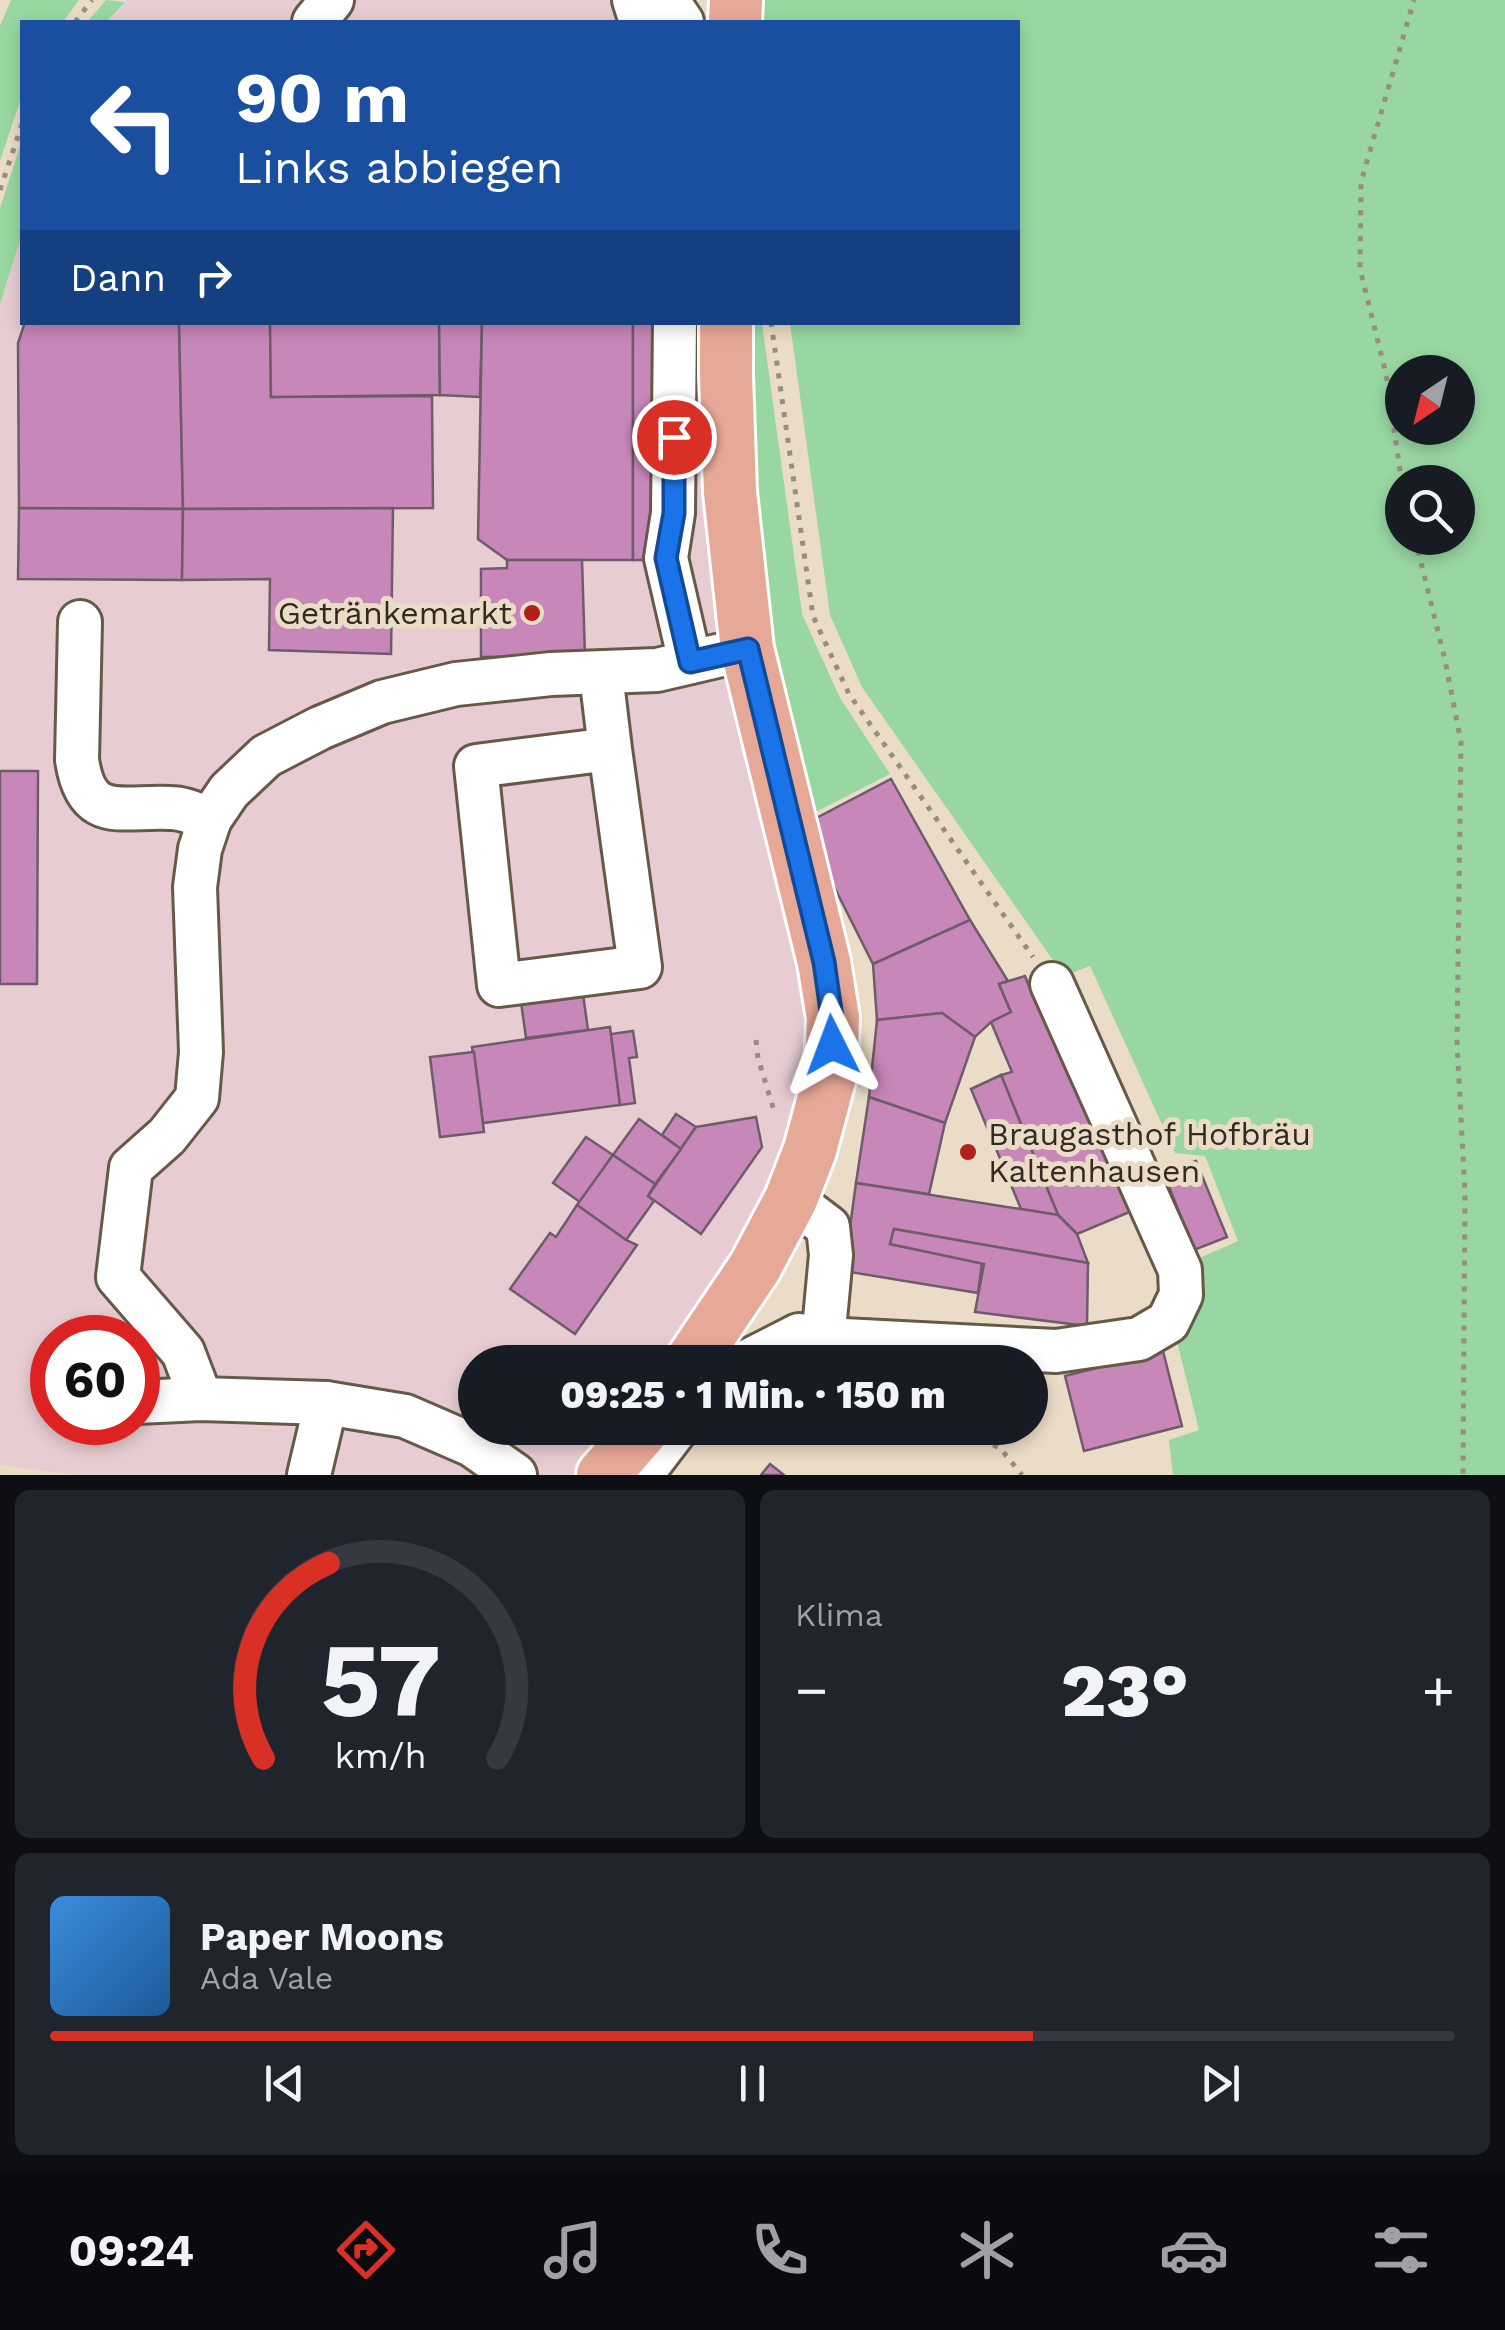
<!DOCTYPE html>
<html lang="de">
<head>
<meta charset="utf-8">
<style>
	:root { --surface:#171b24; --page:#20242c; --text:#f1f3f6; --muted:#9ea1a6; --line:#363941; --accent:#d93025 }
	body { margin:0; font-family:"Work Sans",sans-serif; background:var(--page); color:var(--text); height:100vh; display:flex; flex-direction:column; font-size:38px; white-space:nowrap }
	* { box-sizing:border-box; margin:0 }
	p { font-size:32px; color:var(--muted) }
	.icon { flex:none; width:55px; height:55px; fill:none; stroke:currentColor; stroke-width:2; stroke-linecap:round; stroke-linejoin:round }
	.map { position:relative; height:1475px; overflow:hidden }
	.panel { display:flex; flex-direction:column; gap:15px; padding:15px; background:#0d0f14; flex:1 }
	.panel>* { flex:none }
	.guide { position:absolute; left:20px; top:20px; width:1000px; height:305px; border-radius:0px; box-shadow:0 5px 15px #0003; background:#1a4fa0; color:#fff; overflow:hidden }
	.needle { width:65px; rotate:215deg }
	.buttons { position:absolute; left:1385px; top:355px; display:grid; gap:20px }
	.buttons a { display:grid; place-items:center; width:90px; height:90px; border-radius:50%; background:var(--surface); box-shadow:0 5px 15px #0003; font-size:50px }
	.speed { position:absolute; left:30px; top:1315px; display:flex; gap:20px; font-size:50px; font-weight:700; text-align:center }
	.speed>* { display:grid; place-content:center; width:130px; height:130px; border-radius:50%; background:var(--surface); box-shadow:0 5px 15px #0003; line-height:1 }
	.speed .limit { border:15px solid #d22; background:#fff; color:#111 }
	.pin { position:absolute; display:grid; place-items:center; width:85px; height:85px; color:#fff; margin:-42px; border:5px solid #fff; border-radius:50%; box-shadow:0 2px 10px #0007 }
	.me { position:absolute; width:110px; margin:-55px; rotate:357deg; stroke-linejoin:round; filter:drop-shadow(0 0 8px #0008) }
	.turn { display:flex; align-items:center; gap:35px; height:210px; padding:0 50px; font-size:45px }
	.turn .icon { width:130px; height:130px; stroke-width:2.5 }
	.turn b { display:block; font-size:70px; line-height:85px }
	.then { display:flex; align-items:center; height:95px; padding:0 50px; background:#0003; gap:20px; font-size:38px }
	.big { font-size:75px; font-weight:800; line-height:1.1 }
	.panel .widget { flex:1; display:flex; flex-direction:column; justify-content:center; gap:15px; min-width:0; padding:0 35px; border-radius:15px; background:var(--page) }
	.panel .dial { align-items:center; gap:0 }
	.dial svg { height:260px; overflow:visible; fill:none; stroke:var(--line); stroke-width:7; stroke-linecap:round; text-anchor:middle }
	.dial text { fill:var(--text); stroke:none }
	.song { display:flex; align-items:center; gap:30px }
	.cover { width:120px; height:120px; border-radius:15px; background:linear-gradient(135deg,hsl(210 70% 55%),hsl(210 70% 35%)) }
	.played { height:10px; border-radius:5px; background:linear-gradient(90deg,var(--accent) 70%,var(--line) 70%) }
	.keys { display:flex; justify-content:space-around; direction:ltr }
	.heat { display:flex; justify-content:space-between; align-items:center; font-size:55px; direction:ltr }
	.panel .tiles { flex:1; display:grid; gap:15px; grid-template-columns:1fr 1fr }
	.widget:last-child { grid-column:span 2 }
	.trip { position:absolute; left:458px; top:1345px; width:590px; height:100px; border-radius:50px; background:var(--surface); box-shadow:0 5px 15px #0003; font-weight:800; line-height:100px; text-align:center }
	.dock { display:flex; height:160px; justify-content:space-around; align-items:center; background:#090b0e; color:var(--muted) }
	.dock .icon { width:70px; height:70px }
	.dock .current { color:var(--accent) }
	.dock b { font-size:45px; color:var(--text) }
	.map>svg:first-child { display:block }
	.industrial { fill:#e7cdd2; fill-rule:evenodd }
	.green { fill:#98d7a2; fill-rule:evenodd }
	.building { fill:#c787b9; stroke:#6f5c6b; stroke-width:2.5 }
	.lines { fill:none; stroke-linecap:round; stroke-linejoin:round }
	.minor-casing { stroke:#675947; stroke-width:48 }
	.major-casing { stroke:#fff; stroke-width:58 }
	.path { stroke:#988d7e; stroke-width:5; stroke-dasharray:5 8; stroke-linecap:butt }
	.minor { stroke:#fff; stroke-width:42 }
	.major { stroke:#e7a997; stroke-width:52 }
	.route-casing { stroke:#114b97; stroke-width:25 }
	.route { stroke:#1a73e8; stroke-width:18 }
	.poi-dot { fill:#b02119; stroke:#ebdcc7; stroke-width:4 }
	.labels { text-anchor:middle; stroke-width:10; stroke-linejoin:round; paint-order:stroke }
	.poi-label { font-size:32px; fill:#312b23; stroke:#ebdcc7; text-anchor:end }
</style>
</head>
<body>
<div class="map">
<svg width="1505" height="1475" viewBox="0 0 1505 1475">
	<rect width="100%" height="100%" fill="#ebdcc7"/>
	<!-- industrial -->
	<g class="industrial">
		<path d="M127,0H653L657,22H106Z"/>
		<path d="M22,234V322L700,323L806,963L809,1086L777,1189L675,1362H475V1428H619L578,1475H75L0,1465V304ZM52,1338H138V1422H52Z"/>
	</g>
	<!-- green -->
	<g class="green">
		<path d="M11,0H79L63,22H22V95L0,161V26Z"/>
		<path d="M106,0L125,2L106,22H87Z"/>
		<path d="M764,0H1505V1475H1173L1169,1440L1199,1430L1175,1334L1195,1260L1238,1241L1205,1156L1175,1153L1090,966L1064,976L862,687L830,615L790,323L1018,322V22H763ZM1402,372H1458V428H1402ZM1402,482H1458V538H1402Z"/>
		<path d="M22,140V234L0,304V208Z"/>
		<path d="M744,323H762L802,614L840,698L890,774L808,816L770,643L745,476Z"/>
	</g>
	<!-- building -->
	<g class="building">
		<path d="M25,322H179L183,509L19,508L18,343Z"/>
		<path d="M179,322H270L271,397L432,396L433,508L183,509Z"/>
		<path d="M270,322H439L440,395L271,397Z"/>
		<path d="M439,322H482L480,397L440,395Z"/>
		<path d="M482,322H633V560H507L478,539Z"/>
		<rect x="633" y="322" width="21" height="238"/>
		<path d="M19,508L183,509L182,580L18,579Z"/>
		<path d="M393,508L391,654L269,650L270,579L182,580L183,509Z"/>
		<path d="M507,560H582L585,656L481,657V569L507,568Z"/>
		<path d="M0,771H38L37,984H0Z"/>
		<path d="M891,779L970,920L873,964L803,825Z"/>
		<path d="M970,920L1008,981L999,984L1011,1012L991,1022L975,1037L942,1013L877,1020L873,964Z"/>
		<path d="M1025,976L1034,999L1045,994L1139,1208L1077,1234L1058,1215L1001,1075L1012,1072L991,1022L1011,1012L999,984Z"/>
		<path d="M582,987L588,1030L526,1038L520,995Z"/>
		<path d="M942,1013L975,1037L945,1123L869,1097L877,1020Z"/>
		<path d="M610,1027L620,1105L483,1123L472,1047Z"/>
		<path d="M633,1031L637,1057L629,1058L635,1103L620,1105L611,1034Z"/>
		<path d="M474,1052L484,1132L440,1137L430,1057Z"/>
		<path d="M1001,1075L1058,1215L1021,1209L971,1089Z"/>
		<path d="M869,1097L945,1123L929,1194L856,1183Z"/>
		<path d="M676,1114L696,1127L681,1149L662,1135Z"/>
		<path d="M756,1117L762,1147L701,1234L648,1196L696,1127Z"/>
		<path d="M639,1119L681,1149L655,1184L613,1155Z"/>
		<path d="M586,1137L613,1155L580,1202L553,1183Z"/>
		<path d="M613,1155L655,1184L648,1196L654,1201L626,1240L577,1205Z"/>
		<path d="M1196,1161L1227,1237L1194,1250L1164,1174Z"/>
		<path d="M856,1183L1058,1215L1077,1234L1088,1263L894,1229L890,1244L982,1263L978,1293L844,1271Z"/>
		<path d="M577,1205L626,1240L637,1245L575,1334L510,1289L550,1233L556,1237Z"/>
		<path d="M894,1229L1088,1263L1087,1326L975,1312L984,1264L890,1244Z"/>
		<path d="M1163,1351L1182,1426L1084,1451L1065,1376Z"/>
		<path d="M770,1464L784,1475H761Z"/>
	</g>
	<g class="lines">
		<!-- minor casing -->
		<g class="minor-casing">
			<g id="minor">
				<path d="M634,0L641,22"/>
				<path d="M670,0L671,6L682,22"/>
				<path d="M314,22L332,0"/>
				<path d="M675,322L673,513L666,558L690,662"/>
				<path d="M80,622L77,760C87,825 122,805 171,808C184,808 198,815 210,819"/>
				<path d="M601,674L610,749L476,766L499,985L640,967L610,749"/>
				<path d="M791,1199L828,1227L831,1255L821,1362"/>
				<path d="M746,1362L799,1335L824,1339L1056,1351L1139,1339L1168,1322L1181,1295L1180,1270L1052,984"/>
				<path d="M201,1399L183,1352L118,1277L131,1168L167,1136L197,1098L201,1052L195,887L200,849L210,819L229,791L266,756L320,728L382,702L456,684L551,674L657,670L747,649"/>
				<path d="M138,1402L201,1399L326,1403L405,1416L472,1445L515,1475"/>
				<path d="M309,1475L326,1403"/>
				<path d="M641,1475L677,1428"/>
			</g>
		</g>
		<!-- major casing -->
		<g class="major-casing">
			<g id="major">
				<path d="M735,22L736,0"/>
				<path d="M691,1362L755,1267L791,1199L810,1150L831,1072L833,1018L824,962L747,649L730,492L726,376V322"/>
				<path d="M603,1475L644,1428"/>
			</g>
		</g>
		<!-- path -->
		<g class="path">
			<path d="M75,22L92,0"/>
			<path d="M0,190L22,124"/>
			<path d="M771,322L813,616L849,694L1033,957"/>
			<path d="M1402,484L1386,374L1360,269L1361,182L1414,0"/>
			<path d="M1415,538L1445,660L1461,742L1457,1043L1465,1193L1463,1475"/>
			<path d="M756,1040L758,1058L775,1114"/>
			<path d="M958,1428L1000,1448L1022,1475"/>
		</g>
		<!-- minor -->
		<use href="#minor" class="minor"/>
		<!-- major -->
		<use href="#major" class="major"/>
	</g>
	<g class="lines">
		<!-- route casing -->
		<g class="route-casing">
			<path id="route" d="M674,437V513L666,558L690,662L748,649L824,962L832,1018V1045"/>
		</g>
		<!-- route -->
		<use href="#route" class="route"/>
	</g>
	<!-- markers -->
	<g class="poi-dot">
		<circle cx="532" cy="613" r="10"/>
		<circle cx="968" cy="1152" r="10"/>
	</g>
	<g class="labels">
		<!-- poi labels -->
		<g class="poi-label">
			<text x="512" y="624">Getränkemarkt</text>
			<text x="988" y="1145" text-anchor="start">Braugasthof Hofbräu<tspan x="988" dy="37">Kaltenhausen</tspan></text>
		</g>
	</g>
</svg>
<div class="buttons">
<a><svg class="needle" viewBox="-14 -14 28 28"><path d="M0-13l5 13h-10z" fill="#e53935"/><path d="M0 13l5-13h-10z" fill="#9ea1a6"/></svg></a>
<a><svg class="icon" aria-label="search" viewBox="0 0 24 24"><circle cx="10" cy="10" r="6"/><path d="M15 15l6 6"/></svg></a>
</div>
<div class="speed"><div class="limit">60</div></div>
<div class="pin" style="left:674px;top:437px;background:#d93025"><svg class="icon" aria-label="arrive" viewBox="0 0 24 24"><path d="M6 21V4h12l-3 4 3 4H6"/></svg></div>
<svg class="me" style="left:832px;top:1045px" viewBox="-20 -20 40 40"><path d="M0-17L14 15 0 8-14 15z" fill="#1a73e8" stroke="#fff" stroke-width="4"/></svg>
<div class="trip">09:25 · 1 Min. · 150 m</div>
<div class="guide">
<div class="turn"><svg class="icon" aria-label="left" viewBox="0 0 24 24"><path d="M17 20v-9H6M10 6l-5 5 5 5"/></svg><div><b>90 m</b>Links abbiegen</div></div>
<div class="then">Dann<svg class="icon" aria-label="right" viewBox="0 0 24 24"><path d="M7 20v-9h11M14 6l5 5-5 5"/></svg></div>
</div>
</div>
<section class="panel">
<div class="tiles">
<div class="widget dial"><svg viewBox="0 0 100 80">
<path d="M14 69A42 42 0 1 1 86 69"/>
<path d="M14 69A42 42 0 0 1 34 9" stroke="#d93025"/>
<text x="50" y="56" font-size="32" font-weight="700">57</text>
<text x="50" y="72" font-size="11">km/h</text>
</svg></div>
<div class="widget"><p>Klima</p>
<div class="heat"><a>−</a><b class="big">23°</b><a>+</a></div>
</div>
<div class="widget">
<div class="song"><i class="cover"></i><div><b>Paper Moons</b><p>Ada Vale</p></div></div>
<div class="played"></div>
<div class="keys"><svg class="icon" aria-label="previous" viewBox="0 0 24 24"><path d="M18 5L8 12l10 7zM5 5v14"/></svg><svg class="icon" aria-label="pause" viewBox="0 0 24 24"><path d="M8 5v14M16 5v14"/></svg><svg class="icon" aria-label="next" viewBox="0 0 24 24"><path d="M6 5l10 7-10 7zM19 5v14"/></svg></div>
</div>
</div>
</section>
<nav class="dock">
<b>09:24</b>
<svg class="icon current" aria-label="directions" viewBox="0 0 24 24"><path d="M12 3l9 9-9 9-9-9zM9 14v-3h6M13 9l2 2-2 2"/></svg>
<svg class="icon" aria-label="music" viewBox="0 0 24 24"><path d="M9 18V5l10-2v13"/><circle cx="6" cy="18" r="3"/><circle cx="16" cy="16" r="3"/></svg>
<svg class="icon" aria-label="phone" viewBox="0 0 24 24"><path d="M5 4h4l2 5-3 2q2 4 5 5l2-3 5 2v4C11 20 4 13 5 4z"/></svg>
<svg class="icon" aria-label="climate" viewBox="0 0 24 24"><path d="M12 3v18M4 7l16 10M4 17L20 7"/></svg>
<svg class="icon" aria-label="car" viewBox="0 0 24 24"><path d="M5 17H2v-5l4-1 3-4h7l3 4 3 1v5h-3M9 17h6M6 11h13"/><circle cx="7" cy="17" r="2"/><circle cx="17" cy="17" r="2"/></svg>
<svg class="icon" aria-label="filters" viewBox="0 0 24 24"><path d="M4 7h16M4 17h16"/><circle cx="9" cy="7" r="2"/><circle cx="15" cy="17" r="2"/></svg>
</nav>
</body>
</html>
